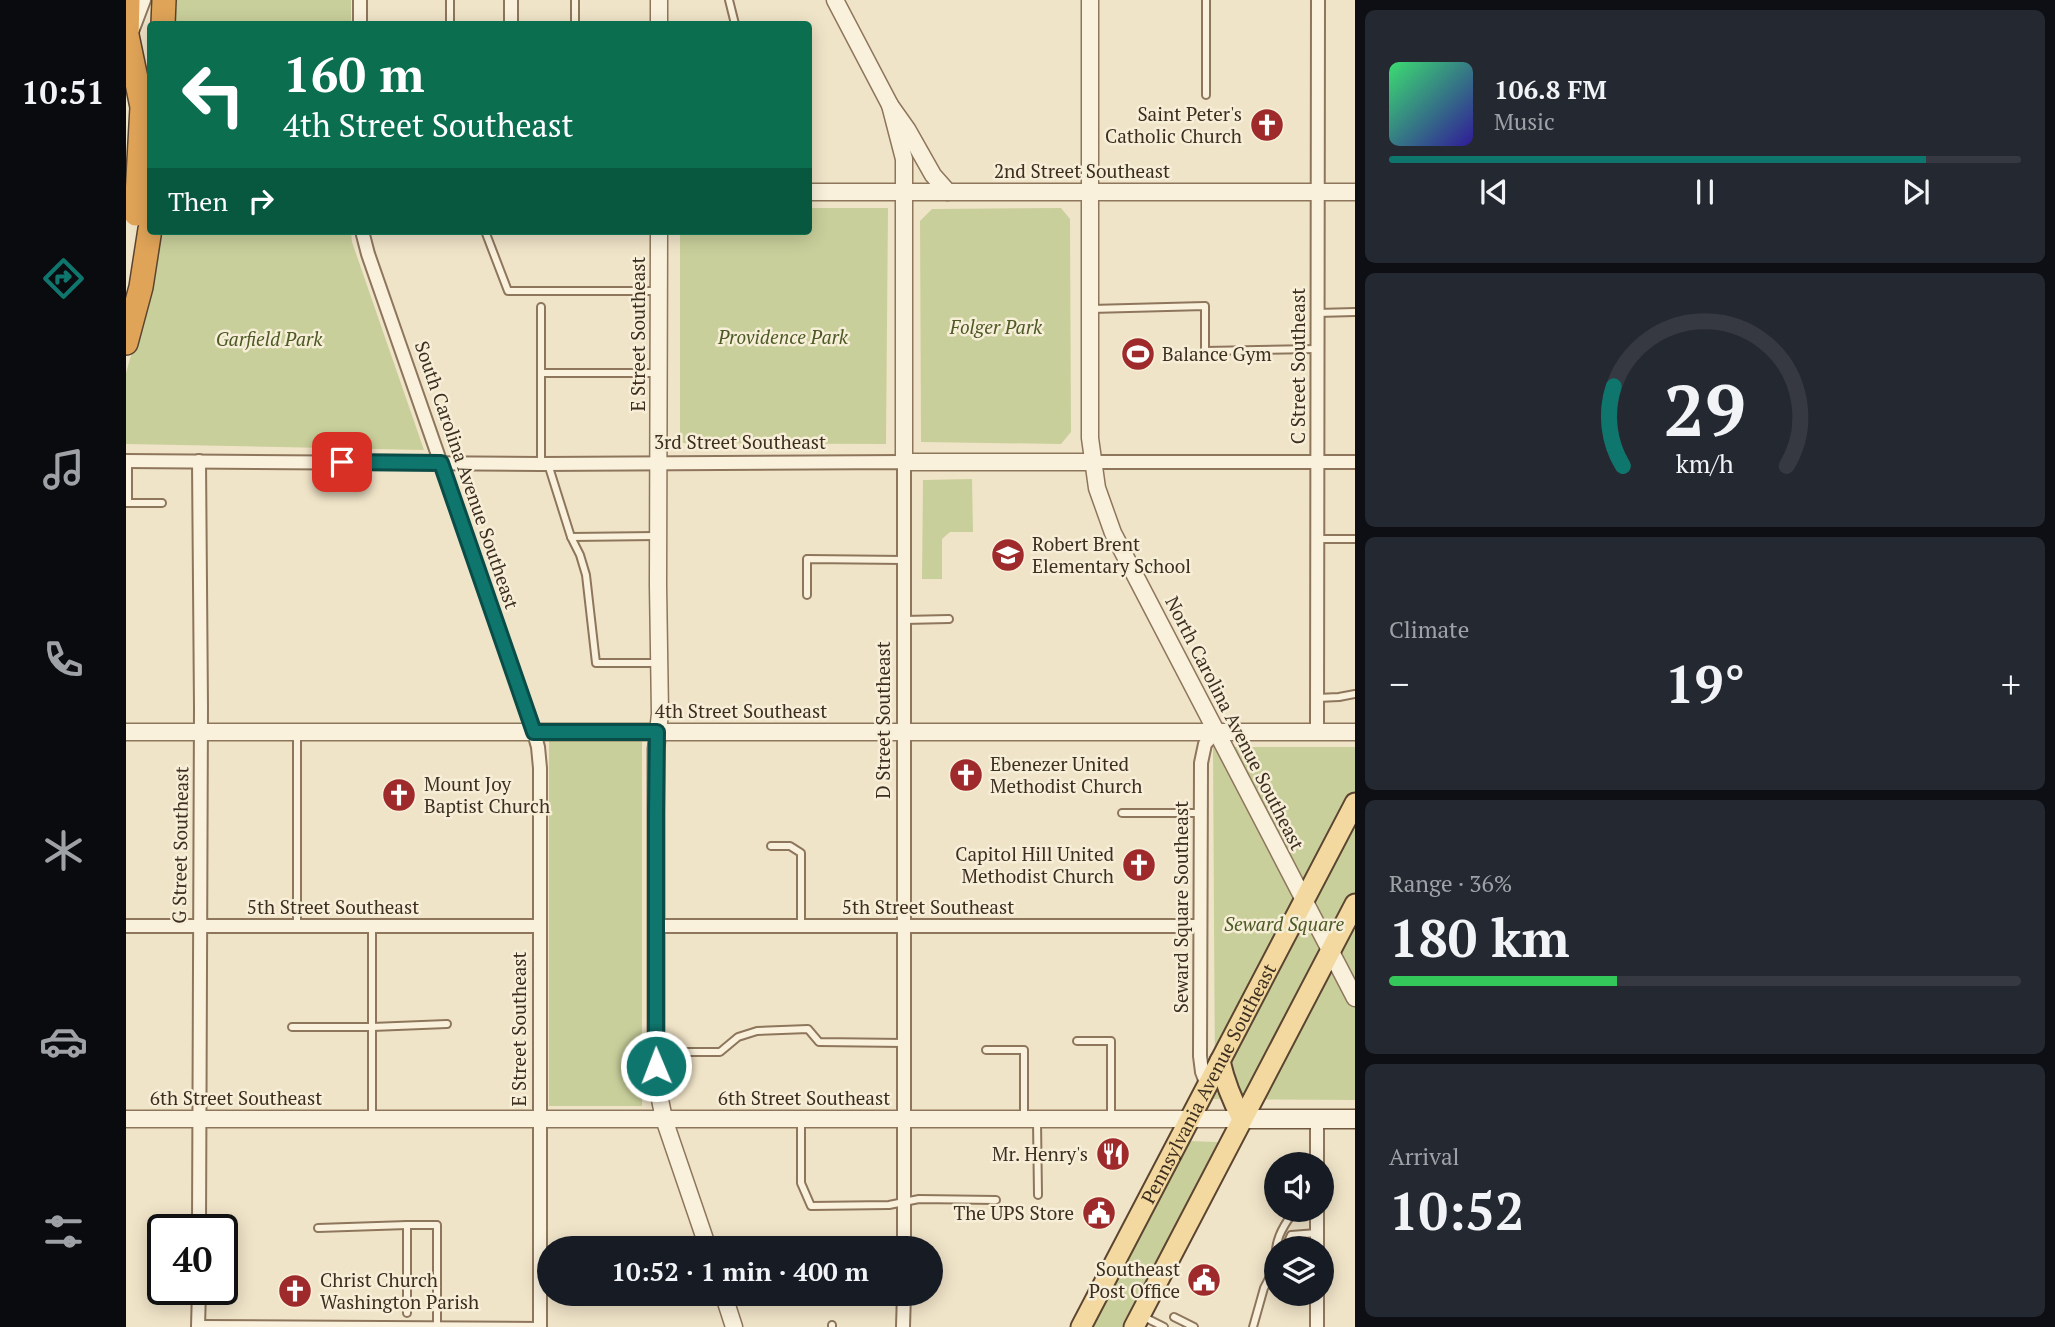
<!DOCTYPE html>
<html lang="en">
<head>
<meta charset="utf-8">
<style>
	:root { --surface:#171b24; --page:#242831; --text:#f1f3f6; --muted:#9ea1a6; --line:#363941; --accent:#0f766e }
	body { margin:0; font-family:"PT Serif",serif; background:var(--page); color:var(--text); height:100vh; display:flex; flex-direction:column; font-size:26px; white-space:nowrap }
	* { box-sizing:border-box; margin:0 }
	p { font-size:23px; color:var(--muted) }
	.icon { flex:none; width:38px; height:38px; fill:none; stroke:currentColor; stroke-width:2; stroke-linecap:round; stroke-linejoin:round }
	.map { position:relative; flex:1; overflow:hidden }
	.drawer { display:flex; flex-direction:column; gap:10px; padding:10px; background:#0d0f14; width:700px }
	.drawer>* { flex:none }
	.banner { position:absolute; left:21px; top:21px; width:665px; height:214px; border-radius:7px; box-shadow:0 4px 18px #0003; background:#0b6e4f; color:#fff; overflow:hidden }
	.tools { position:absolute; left:1138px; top:1152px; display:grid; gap:14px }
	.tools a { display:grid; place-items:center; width:70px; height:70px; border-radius:50%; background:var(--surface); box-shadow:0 4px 18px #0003; font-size:35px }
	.speed { position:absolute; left:21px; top:1214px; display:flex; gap:14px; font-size:35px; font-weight:700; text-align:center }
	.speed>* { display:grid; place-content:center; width:91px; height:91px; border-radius:50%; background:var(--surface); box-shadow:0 4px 18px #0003; line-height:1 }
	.speed .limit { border:4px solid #111; border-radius:10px; background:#fff; color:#111 }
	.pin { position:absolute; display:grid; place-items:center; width:60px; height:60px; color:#fff; margin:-30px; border-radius:14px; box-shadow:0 4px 10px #0006 }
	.me { position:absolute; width:77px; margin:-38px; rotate:359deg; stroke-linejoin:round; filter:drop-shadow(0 0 5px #0008) }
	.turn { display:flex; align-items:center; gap:24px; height:147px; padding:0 21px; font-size:32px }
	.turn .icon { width:91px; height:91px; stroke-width:2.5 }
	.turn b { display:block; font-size:49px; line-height:60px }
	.then { display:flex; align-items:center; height:66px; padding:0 21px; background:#0003; gap:14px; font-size:26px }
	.big { font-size:52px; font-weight:600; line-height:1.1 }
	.drawer .card { flex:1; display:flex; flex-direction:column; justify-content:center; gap:10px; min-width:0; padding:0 24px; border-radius:10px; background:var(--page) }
	.drawer .dial { align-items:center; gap:0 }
	.dial svg { height:182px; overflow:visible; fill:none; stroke:var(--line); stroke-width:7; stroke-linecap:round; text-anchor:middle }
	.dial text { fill:var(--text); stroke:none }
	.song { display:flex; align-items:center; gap:21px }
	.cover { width:84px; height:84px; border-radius:10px; background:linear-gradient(135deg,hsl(140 70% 55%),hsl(250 70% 35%)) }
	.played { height:7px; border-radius:4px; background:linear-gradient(90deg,var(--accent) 85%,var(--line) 85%) }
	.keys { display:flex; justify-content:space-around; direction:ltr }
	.heat { display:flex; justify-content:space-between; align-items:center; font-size:38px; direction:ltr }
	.charge { height:10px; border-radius:5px; background:linear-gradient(90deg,#34c759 36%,var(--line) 0) }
	.trip { position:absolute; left:411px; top:1236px; width:406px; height:70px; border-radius:35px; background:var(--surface); box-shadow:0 4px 18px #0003; font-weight:600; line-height:70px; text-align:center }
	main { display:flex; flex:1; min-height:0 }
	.tabs { display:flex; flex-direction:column; width:126px; justify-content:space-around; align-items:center; background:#090b0e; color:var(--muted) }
	.tabs .icon { width:49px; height:49px }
	.tabs .on { color:var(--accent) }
	.tabs b { font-size:32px; color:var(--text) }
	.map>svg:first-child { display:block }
	.green { fill:#c9cf9b }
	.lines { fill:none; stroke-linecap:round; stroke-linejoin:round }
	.service-casing { stroke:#8d765c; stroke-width:10 }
	.minor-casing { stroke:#8d765c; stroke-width:16 }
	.tertiary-casing { stroke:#8d765c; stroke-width:19 }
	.secondary-casing { stroke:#6f573f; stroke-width:21 }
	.primary-casing { stroke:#5b4430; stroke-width:23 }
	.motorway-casing { stroke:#5b4430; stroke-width:26 }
	.service { stroke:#faf1dc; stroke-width:6 }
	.minor { stroke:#faf1dc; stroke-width:12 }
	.tertiary { stroke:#faf1dc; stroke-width:16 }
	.secondary { stroke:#faf1dc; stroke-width:18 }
	.primary { stroke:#f3d9a0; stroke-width:19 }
	.motorway { stroke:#e0a458; stroke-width:23 }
	.motorway-bridge-casing { stroke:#5b4430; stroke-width:26; stroke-linecap:butt }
	.motorway-bridge { stroke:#e0a458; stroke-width:23 }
	.route-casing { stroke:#0a4d48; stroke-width:18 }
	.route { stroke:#0f766e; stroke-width:12 }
	.labels { text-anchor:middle; stroke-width:5; stroke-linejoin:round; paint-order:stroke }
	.poi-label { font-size:19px; fill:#3d2e20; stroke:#f7eed8; text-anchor:end }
	.street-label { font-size:19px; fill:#3d2e20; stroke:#f7eed8 }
	.park-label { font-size:19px; font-style:italic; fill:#4d5a26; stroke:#f7eed8 }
</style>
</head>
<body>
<main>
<nav class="tabs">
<b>10:51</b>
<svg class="icon on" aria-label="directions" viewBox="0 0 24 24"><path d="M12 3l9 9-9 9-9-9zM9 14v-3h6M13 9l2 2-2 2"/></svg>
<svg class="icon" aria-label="music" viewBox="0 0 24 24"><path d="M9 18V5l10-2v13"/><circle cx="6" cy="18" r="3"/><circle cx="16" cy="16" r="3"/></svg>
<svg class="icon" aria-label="phone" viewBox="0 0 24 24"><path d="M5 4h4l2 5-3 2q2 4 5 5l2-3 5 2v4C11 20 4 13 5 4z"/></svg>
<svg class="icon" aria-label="climate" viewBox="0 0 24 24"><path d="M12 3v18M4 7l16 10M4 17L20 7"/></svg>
<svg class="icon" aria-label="car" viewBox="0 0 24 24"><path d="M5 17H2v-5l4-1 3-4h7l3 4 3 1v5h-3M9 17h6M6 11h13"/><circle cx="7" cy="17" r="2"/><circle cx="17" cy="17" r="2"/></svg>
<svg class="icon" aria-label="filters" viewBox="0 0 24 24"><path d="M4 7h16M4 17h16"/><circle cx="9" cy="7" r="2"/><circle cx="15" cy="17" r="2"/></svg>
</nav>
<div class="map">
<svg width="1229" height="1327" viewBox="0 0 1229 1327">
	<rect width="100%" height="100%" fill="#f0e4c8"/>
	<!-- green -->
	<g class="green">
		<path d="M47,0H225V24H46Z"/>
		<path d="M683,208H762L760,444L554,443V231H682Z"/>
		<path d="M935,208L944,219L945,432L935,444L795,442L794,221L806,209Z"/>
		<path d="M34,231H225L226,242L298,450L0,444V373L20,302Z"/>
		<path d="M846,479L847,532H824L816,539V579H796L797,480Z"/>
		<rect x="423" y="740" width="93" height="366"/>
		<path d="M1087,747H1229V1100L1083,1099L1089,1090Z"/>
		<path d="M1062,1141L1092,1142L996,1327H965Z"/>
	</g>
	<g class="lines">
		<!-- service casing -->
		<g class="service-casing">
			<g id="service">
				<path d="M449,0V24"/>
				<path d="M603,0L609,24"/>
				<path d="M1080,0V95"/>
				<path d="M324,24V0"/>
				<path d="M359,231L382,291H531"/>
				<path d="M965,309L1079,306V351L1191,349"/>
				<path d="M1191,313L1229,312"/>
				<path d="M415,373H531"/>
				<path d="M415,464V307"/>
				<path d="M422,464L445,537L454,555L460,575L470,663H532"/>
				<path d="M0,503H2V461"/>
				<path d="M2,503H36"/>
				<path d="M445,537L530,536"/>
				<path d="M1191,539H1229"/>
				<path d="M681,595V559L778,560"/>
				<path d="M778,620L823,619"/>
				<path d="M1191,698L1213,697L1229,694"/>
				<path d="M171,732V926"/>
				<path d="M996,813H1074"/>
				<path d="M645,846H664L675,853V926"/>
				<path d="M246,926V1027L321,1024"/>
				<path d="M166,1027H246V1116"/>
				<path d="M951,1041H985V1117"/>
				<path d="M860,1050H898V1117"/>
				<path d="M532,1052H594L612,1037L631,1031L682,1029L693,1042L778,1043"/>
				<path d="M675,1121V1183L685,1206L763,1205L793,1199L870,1200"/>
				<path d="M911,1121L912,1195"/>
				<path d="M192,1228L281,1225"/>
				<path d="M1159,1248L1165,1235L1191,1233"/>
				<path d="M1150,1260C1148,1242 1156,1228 1166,1214L1190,1211"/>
				<path d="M281,1313V1225H311V1325"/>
				<path d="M1018,1317L1038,1327"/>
				<path d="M1048,1317L1068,1327"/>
				<path d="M73,1324L414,1326"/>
				<path d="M706,1325V1327"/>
				<path d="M1127,1327L1138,1288L1150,1265"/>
			</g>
		</g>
		<!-- minor casing -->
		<g class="minor-casing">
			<g id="minor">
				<path d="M234,0V24"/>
				<path d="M385,0V24"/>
				<path d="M7,29L18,0"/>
				<path d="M236,231L242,254L405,722L412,747L414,768V1327"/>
				<path d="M0,461L415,464L778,462V1248"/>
				<path d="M73,461L75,707L73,1230"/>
				<path d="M966,462H1229"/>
				<path d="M1191,732L1192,0"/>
				<path d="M0,926H414"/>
				<path d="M530,926H1074"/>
				<path d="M1081,1085L1076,1072L1074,1056L1075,763L1079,744L1090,732"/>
				<path d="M1191,1119V1164"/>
				<path d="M1191,1209V1248"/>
				<path d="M1191,1293V1327"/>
				<path d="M72,1327L73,1290"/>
				<path d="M777,1327L778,1293"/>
			</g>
		</g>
		<!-- tertiary casing -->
		<g class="tertiary-casing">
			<g id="tertiary">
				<path d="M709,0L764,105L781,129L807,175L822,192"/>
				<path d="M964,0V438L971,488L987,533L1229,998"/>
				<path d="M533,24V0"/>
				<path d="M764,105L778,159V462H966"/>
				<path d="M682,192H1229"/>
				<path d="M533,231L532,585L534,714L530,749V1080L538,1119L582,1248"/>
				<path d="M0,732H1229"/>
				<path d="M0,1119H1116"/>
				<path d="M597,1293L608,1327"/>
			</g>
		</g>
		<!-- secondary casing -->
		<g class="secondary-casing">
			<path id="secondary" d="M1116,1119H1229"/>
		</g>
		<!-- primary casing -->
		<g class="primary-casing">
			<g id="primary">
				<path d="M1094,1061C1099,1083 1106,1100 1116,1119"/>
				<path id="s1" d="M955,1327L1229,803"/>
				<path d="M1008,1327L1229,904"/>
			</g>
		</g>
		<!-- motorway casing -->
		<g class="motorway-casing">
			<g id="motorway">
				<path d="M37,24L38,0"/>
				<path d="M1,35L2,0"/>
				<path d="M0,343L15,287L24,229"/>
			</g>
		</g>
		<!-- service -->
		<use href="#service" class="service"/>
		<!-- minor -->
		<use href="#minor" class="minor"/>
		<!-- tertiary -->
		<use href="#tertiary" class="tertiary"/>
		<!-- secondary -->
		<use href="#secondary" class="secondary"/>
		<!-- primary -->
		<use href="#primary" class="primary"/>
		<!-- motorway -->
		<use href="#motorway" class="motorway"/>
		<!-- motorway-bridge casing -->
		<g class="motorway-bridge-casing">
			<path id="motorway-bridge" d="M1,35L16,107L10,214"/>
		</g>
		<!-- motorway-bridge -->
		<use href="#motorway-bridge" class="motorway-bridge"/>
	</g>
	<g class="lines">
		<!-- route casing -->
		<g class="route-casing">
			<path id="route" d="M216,462L315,463L408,732H531L530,813V1066"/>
		</g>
		<!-- route -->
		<use href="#route" class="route"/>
	</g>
	<!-- icons -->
	<defs>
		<g id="church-disc" transform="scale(1.75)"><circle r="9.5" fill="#9e2a2b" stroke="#f7eed8"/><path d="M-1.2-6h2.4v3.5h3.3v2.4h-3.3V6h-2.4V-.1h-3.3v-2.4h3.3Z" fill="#fff"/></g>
		<g id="stadium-disc" transform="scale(1.75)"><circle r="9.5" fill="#9e2a2b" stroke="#f7eed8"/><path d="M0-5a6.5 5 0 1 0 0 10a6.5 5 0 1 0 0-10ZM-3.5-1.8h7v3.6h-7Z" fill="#fff"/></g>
		<g id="school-disc" transform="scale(1.75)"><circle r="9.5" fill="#9e2a2b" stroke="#f7eed8"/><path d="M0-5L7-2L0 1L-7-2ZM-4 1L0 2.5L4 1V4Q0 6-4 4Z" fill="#fff"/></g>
		<g id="restaurant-disc" transform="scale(1.75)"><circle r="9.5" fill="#9e2a2b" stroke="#f7eed8"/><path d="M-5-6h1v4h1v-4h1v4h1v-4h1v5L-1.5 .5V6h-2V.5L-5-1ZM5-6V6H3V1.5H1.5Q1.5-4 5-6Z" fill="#fff"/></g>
		<g id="civic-disc" transform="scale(1.75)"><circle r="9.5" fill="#9e2a2b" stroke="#f7eed8"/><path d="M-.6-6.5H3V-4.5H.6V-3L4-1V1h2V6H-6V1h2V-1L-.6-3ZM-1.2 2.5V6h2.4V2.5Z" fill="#fff"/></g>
	</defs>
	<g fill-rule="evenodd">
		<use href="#church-disc" x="1141" y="125"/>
		<use href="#stadium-disc" x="1012" y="354"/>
		<use href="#school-disc" x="882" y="555"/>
		<use href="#church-disc" x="840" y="775"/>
		<use href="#church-disc" x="273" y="795"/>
		<use href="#church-disc" x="1013" y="865"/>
		<use href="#restaurant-disc" x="987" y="1154"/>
		<use href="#civic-disc" x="973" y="1213"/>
		<use href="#civic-disc" x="1078" y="1280"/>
		<use href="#church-disc" x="169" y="1291"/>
	</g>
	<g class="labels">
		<!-- poi labels -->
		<g class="poi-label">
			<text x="1116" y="121">Saint Peter's<tspan x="1116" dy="22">Catholic Church</tspan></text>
			<text x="1036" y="361" text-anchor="start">Balance Gym</text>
			<text x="906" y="551" text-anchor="start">Robert Brent<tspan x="906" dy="22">Elementary School</tspan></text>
			<text x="864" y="771" text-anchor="start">Ebenezer United<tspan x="864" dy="22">Methodist Church</tspan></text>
			<text x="298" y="791" text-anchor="start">Mount Joy<tspan x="298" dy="22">Baptist Church</tspan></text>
			<text x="988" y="861">Capitol Hill United<tspan x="988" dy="22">Methodist Church</tspan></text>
			<text x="962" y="1161">Mr. Henry's</text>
			<text x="948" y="1220">The UPS Store</text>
			<text x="1054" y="1276">Southeast<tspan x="1054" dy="22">Post Office</tspan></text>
			<text x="194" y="1287" text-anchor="start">Christ Church<tspan x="194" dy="22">Washington Parish</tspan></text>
		</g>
		<!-- street labels -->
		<g class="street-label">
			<text x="956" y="178">2nd Street Southeast</text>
			<text transform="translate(512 334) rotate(-90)" y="7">E Street Southeast</text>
			<text transform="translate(1172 366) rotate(-90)" y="7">C Street Southeast</text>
			<text x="614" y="449">3rd Street Southeast</text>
			<text transform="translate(341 475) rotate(71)" y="7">South Carolina Avenue Southeast</text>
			<text x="615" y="718">4th Street Southeast</text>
			<text transform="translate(757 720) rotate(-90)" y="7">D Street Southeast</text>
			<text transform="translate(1109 723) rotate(63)" y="7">North Carolina Avenue Southeast</text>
			<text transform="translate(54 845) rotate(-89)" y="7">G Street Southeast</text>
			<text x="207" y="914">5th Street Southeast</text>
			<text x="802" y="914">5th Street Southeast</text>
			<text transform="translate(1055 907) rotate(-90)" y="7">Seward Square Southeast</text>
			<text transform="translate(393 1029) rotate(-90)" y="7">E Street Southeast</text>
			<text dy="7" stroke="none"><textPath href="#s1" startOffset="275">Pennsylvania Avenue Southeast</textPath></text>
			<text x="110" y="1105">6th Street Southeast</text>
			<text x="678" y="1105">6th Street Southeast</text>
		</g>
		<!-- park labels -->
		<g class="park-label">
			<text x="870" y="334">Folger Park</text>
			<text x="657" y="344">Providence Park</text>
			<text x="143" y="346">Garfield Park</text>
			<text x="1158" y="931">Seward Square</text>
		</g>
	</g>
</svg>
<div class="tools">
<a><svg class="icon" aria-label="sound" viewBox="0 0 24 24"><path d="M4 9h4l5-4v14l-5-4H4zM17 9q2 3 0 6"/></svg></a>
<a><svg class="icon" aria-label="layers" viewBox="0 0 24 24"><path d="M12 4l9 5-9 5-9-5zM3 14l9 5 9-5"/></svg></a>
</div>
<div class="speed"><div class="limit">40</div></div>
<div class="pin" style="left:216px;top:462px;background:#d93025"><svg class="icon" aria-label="arrive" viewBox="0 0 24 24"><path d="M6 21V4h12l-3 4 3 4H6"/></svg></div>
<svg class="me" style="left:530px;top:1066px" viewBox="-20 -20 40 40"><circle r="17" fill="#0f766e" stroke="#fff" stroke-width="3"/><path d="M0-11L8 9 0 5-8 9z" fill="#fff"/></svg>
<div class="trip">10:52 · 1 min · 400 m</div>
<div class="banner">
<div class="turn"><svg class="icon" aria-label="left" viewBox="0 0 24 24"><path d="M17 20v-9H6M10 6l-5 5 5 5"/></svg><div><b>160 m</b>4th Street Southeast</div></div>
<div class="then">Then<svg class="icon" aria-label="right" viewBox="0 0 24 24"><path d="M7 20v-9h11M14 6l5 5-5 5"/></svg></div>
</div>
</div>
<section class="drawer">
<div class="card">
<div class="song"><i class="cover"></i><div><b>106.8 FM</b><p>Music</p></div></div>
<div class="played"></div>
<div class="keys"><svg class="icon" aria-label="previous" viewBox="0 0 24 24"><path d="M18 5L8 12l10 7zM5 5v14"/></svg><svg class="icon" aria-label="pause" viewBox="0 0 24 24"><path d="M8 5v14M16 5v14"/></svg><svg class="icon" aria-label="next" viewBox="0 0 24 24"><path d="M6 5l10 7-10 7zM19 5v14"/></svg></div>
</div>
<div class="card dial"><svg viewBox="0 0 100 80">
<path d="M14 69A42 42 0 1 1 86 69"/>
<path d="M14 69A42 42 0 0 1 10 34" stroke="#0f766e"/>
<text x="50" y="56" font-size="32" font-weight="700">29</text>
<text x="50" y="72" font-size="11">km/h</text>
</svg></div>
<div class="card"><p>Climate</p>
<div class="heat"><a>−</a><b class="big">19°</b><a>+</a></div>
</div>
<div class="card"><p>Range · 36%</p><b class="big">180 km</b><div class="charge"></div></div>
<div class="card"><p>Arrival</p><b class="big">10:52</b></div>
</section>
</main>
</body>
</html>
